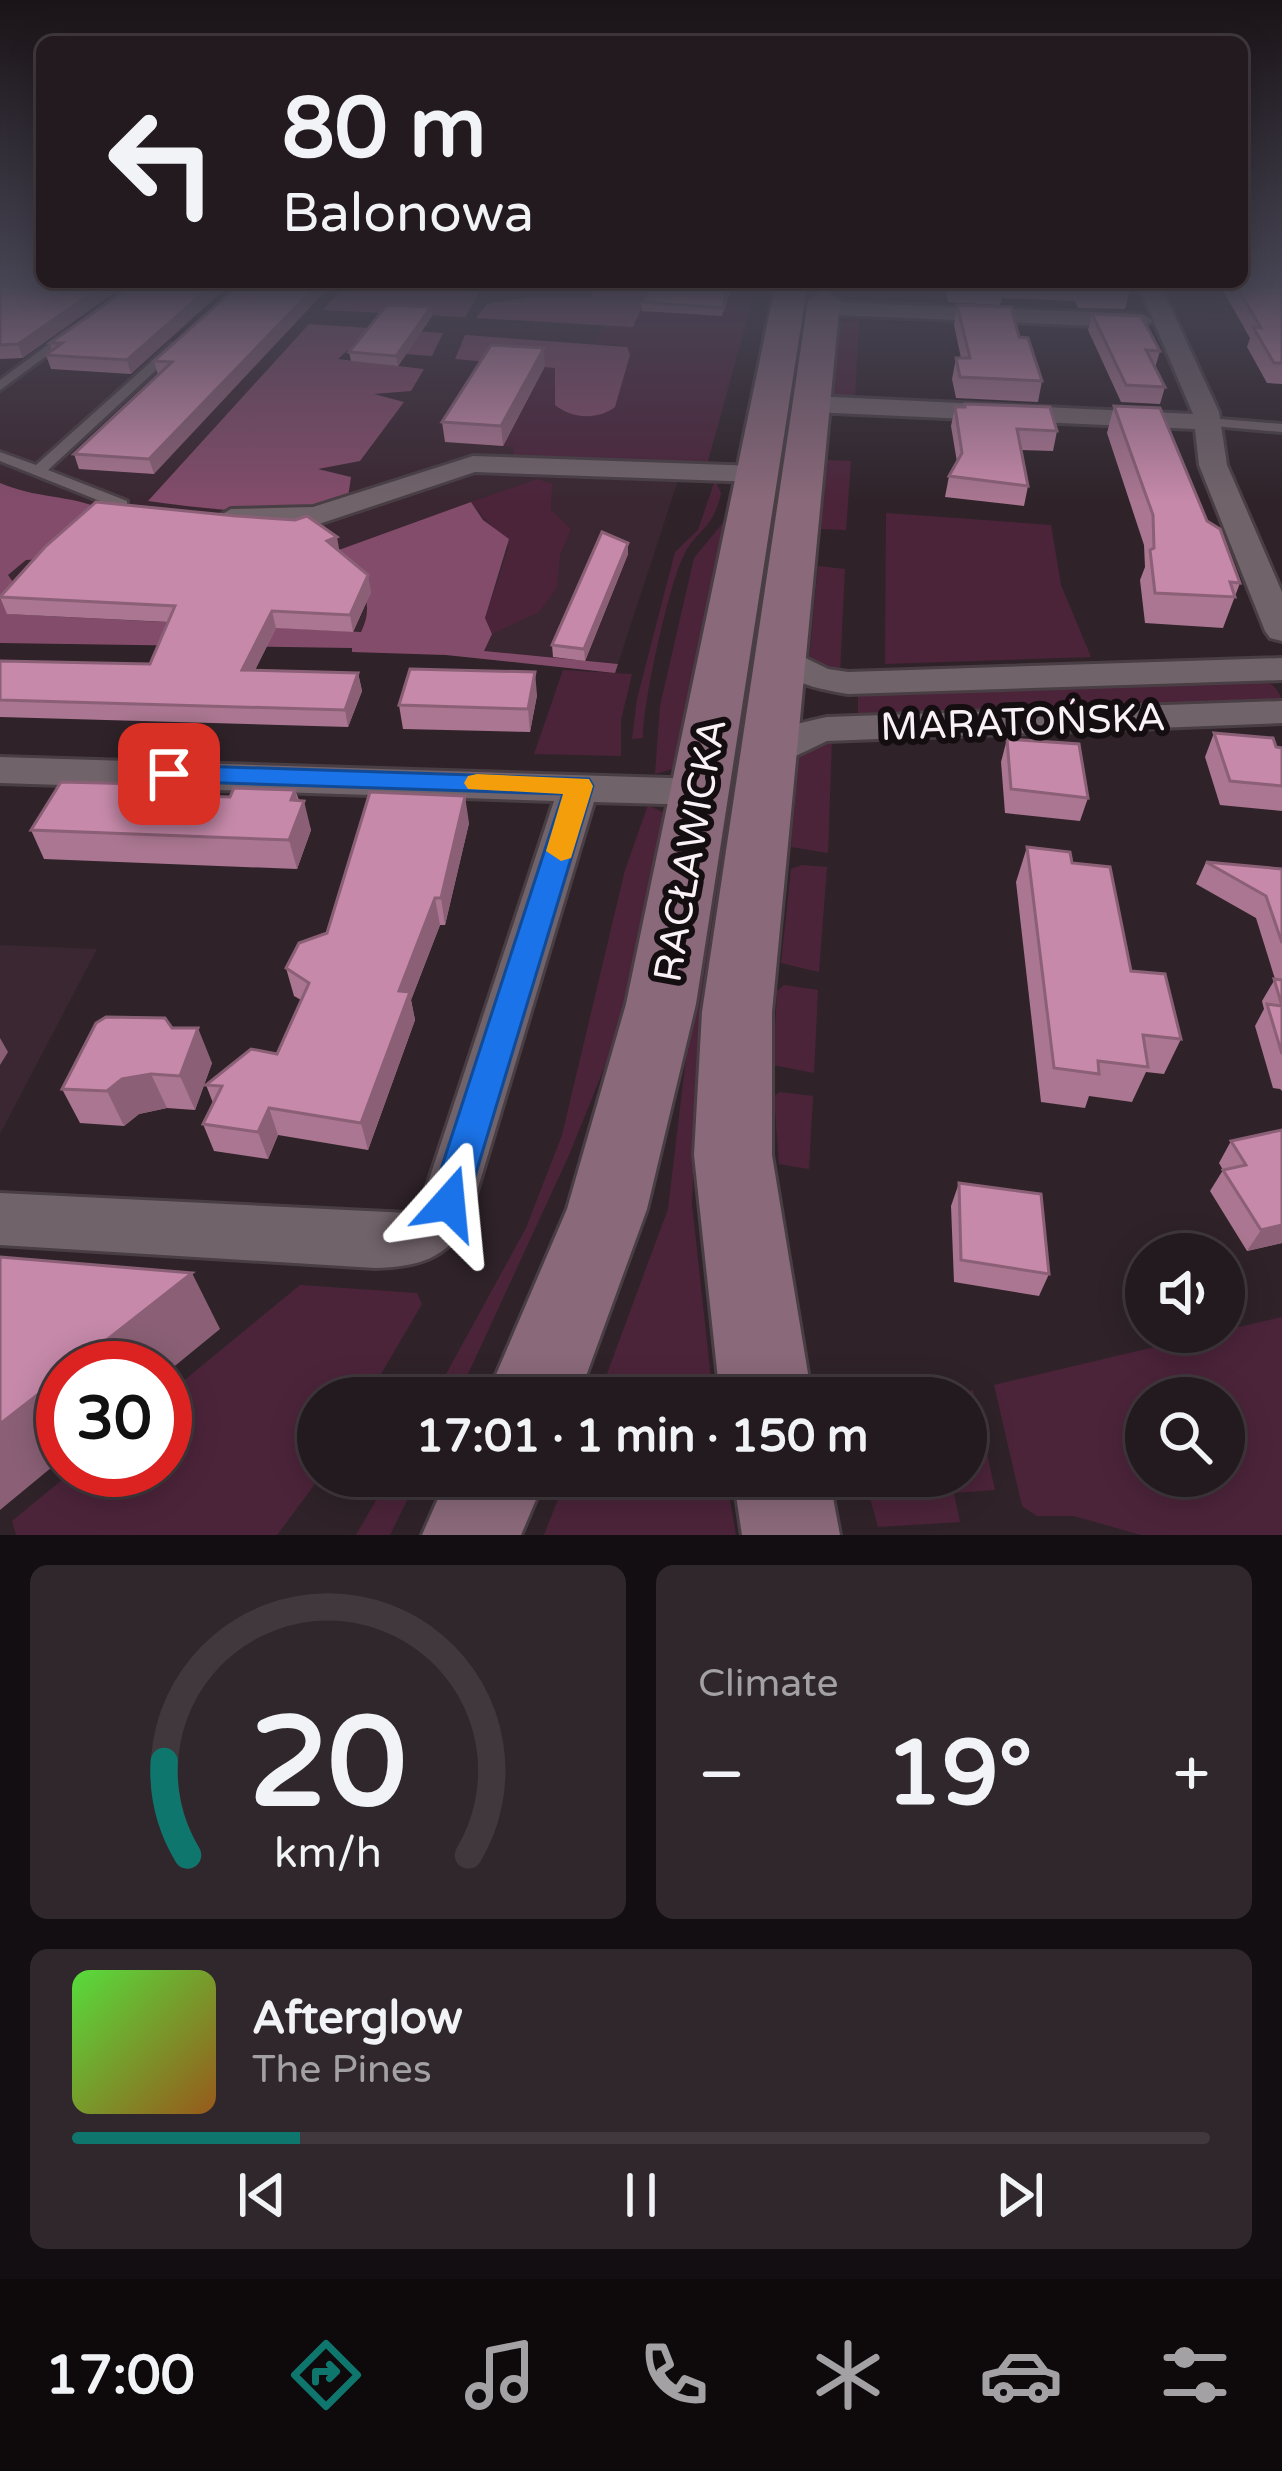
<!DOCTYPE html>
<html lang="en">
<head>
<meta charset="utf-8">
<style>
	:root { --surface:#231a1f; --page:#2f272c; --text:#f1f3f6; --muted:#a3a1a4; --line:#40383d; --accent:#0f766e }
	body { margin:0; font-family:"Varela Round",sans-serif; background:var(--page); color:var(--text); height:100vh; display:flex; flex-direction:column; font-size:45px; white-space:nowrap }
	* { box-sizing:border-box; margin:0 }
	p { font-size:39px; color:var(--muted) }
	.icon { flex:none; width:66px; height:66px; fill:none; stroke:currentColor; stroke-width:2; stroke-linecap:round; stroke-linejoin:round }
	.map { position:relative; height:1535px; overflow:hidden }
	.details { display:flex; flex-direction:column; gap:30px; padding:30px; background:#130e11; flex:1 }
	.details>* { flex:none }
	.guide { position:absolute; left:36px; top:36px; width:1212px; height:252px; border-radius:18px; box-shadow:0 6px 30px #0003,0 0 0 3px var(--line); background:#231a1f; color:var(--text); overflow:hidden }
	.buttons { position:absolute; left:1125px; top:1233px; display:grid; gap:24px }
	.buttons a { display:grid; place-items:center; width:120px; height:120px; border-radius:50%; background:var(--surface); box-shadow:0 6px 30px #0003,0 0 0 3px var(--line); font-size:60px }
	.speed { position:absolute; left:36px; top:1341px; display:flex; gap:24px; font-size:60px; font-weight:700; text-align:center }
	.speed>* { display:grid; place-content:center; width:156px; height:156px; border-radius:50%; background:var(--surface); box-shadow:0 6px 30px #0003,0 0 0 3px var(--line); line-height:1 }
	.speed .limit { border:18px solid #d22; background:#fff; color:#111 }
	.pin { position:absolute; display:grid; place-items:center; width:102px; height:102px; color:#fff; margin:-51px; border-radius:24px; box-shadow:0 6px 18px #0006 }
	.me { position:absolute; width:132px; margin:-66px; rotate:18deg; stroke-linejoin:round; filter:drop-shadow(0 0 9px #0008) }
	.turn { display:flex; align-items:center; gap:42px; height:252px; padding:0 48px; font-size:54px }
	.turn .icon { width:156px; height:156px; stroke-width:2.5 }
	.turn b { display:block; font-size:84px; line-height:102px }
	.big { font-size:90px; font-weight:700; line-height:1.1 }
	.details .card { flex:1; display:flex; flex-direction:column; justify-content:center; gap:18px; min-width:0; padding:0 42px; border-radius:18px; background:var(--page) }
	.details .dial { align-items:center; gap:0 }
	.dial svg { height:312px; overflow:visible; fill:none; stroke:var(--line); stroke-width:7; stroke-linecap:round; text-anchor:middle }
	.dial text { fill:var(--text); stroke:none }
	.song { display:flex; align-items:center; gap:36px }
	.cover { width:144px; height:144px; border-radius:18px; background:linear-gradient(135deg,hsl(110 70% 55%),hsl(30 70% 35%)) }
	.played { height:12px; border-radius:6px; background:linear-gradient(90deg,var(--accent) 20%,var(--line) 20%) }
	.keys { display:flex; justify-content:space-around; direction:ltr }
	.heat { display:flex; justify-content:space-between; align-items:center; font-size:66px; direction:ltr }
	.details .tiles { flex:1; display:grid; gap:30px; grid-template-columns:1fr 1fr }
	.card:last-child { grid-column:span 2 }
	.trip { position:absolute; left:297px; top:1377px; width:690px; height:120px; border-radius:60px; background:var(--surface); box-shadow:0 6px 30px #0003,0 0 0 3px var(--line); font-weight:700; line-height:120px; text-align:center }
	.dock { display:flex; height:192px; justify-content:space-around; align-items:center; background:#0e0a0c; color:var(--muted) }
	.dock .icon { width:84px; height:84px }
	.dock .on { color:var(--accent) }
	.dock b { font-size:54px; color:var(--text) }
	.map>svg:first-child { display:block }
	.built { fill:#3a2731 }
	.green { fill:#4c243a; fill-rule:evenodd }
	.forest { fill:#834c6a }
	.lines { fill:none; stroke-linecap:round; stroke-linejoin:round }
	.lane-casing { stroke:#493e44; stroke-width:6 }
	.street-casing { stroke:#493e44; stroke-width:6 }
	.secondary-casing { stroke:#493e44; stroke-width:6 }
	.lane { fill:#71636a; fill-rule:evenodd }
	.street { fill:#71636a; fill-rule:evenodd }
	.secondary { fill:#8a697a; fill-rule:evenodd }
	.wall { fill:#aa7691 }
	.shaded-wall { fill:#8b6076 }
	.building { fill:#c689a9; stroke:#8b6076; stroke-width:3 }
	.route { fill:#1a73e8; stroke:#114b97; stroke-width:3 }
	.slow { fill:#f59e0b }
	.labels { text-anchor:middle; stroke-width:12; stroke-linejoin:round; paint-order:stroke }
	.street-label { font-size:39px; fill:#f9f1f5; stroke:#140e11 }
</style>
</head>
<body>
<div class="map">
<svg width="1282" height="1535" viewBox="0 0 1282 1535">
	<rect width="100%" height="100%" fill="#2f2329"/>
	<!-- built -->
	<g class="built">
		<path d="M0,287H756L683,465L615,673L446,655L352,652V648L0,643Z"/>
		<path d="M0,945L97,949L0,1134Z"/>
	</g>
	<!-- green -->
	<g class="green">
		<path d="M651,287H756L707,465L512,458L514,447L503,446L545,366L555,368V398L561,411L587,416L607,413L630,355L622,345L594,343L603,326H633Z"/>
		<path d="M804,287H808L699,1038L692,1204L713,1398H598L668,1209L690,1024Z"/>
		<path d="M859,315L855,401L833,397L841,319Z"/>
		<path d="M827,460L851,461L846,530L821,529Z"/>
		<path d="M538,479L552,484L551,510L571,529L560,555L557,588L539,612L492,634L485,618L509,547L471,502Z"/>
		<path d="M715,480L721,493C713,531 697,528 684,555C669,583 642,707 643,738L632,739L637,699L675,552L698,530Z"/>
		<path d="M886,513L1051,525L1061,585L1091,657L885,664Z"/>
		<path d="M727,518L676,768L655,774L660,706L694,558Z"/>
		<path d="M818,566L845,569L840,672L834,675L809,659Z"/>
		<path d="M563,670L632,674L621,720V756L534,754Z"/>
		<path d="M1250,677C1265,680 1275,682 1281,698L1272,707L858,716V694L866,689Z"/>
		<path d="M832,737L828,853L791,847L799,757L802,749Z"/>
		<path d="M648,805L666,814L644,951L609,1056L569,1155L457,1398H433L526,1228L562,1135L625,870Z"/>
		<path d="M802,865L827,867L819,972L781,963L791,869Z"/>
		<path d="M784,985L818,990L814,1073L773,1065L777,991Z"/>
		<path d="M780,1092L813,1096L809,1169L779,1164L774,1096Z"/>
		<path d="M300,1285L417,1293L422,1304L367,1398H318L321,1476L277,1535H16L12,1521L74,1470H165V1396Z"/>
		<path d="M1282,1317V1535H1141L1074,1516H1037L1022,1506L994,1385ZM1146,1398H1224V1476H1146Z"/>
		<path d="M973,1390L995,1490L954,1493L960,1522L878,1527L864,1476H966V1398H941Z"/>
		<path d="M390,1476H419L390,1535H356Z"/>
		<path d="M567,1476H726L736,1535H544Z"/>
	</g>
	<!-- forest -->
	<g class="forest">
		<path d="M343,287H483L465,317L323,310Z"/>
		<path d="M594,287H651L633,327L476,318L487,304L529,297H591Z"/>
		<path d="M309,324L443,333L432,356L348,350L338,359L424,369L411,391L374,394L404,402L360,461L318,469L351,477L348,497C281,520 218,510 148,501Z"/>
		<path d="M465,335L627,347L630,355L615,407C599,420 571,419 555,405V368L455,359Z"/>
		<path d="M0,483C38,499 66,494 106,510L60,558L26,560L8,575L23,596L9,614L361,632C378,599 356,576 336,551L471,502L483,520L509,539L485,618L492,634L484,651L618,664L615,673L446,655L352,652V648L0,643Z"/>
	</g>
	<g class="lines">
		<!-- lane casing -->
		<g class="lane-casing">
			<g id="lane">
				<path d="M68,330L78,333L0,390V380Z"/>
				<path d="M171,344L181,347L48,470L127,501V507H115L0,461V452L36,465Z"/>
				<path d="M1207,418L1282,424V432L1202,425L1200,422Z"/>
			</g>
		</g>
		<!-- street casing -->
		<g class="street-casing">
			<g id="street">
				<path d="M1139,287H1161L1219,412L1227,465L1282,592V641L1270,638L1265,631L1199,465L1195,429L812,412L799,404L812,396L1193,414Z"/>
				<path d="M823,302L1142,314L1153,321L1142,328L815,314V304Z"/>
				<path d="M473,456L757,466L771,474L757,482L475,472L316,525L231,527L216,518L231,509L313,507Z"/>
				<path d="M781,646L828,669L848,672L1282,658V680L848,694C817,689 784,682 764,656L769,649Z"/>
				<path d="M1282,701V723L827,741L783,762L769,765L755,762L750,753C766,729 800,723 827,717Z"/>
				<path d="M0,757L701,779L715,783L721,792L715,801L701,805L594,802L468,1221C447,1259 417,1267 375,1268L0,1245V1193L408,1213L425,1192L554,801L0,783Z"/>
			</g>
		</g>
		<!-- secondary casing -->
		<g class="secondary-casing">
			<g id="secondary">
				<path d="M775,287H807L696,1004L647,1209L578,1398H486L567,1209L626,1004Z"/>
				<path d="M824,290L840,300L772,1012V1155L812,1398H720L694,1155L702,1012L808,300Z"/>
				<path d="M448,1476H546L521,1535H422Z"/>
				<path d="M733,1476H829L840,1535H742Z"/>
			</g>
		</g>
		<!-- lane -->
		<use href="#lane" class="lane"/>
		<!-- street -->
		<use href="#street" class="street"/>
		<!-- secondary -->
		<use href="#secondary" class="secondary"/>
	</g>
	<!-- wall -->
	<g class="wall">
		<path d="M0,287L23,358L0,359Z"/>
		<path d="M130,287L131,374L51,369L46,355L52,351L50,343Z"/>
		<path d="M237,287L154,474L79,469L74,454L158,375L154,361Z"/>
		<path d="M549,287H591L590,290Z"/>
		<path d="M732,287L722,316L642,311V302Z"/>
		<path d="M945,287H1129L1130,289L1125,309L1078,308L1075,301L1002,298L1000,305L948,302Z"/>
		<path d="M1221,287H1280L1282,290V384L1267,383L1247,347L1250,338Z"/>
		<path d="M957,305L1019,337L1042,381L1038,402L956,398L952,379L956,358H961L954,325Z"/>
		<path d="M431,307L432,316L398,366L351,361L349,352Z"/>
		<path d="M1092,314L1160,351L1155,368L1165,387L1160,404L1121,402L1088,330Z"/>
		<path d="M545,366L503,446L445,442L442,422Z"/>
		<path d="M965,404L1057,431L1053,451L1021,450L1028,486L1024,506L945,497L949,476L957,462L951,426L955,407H964Z"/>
		<path d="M1114,406L1207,521L1240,583L1223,628L1145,623L1140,580L1145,567L1144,545L1107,433Z"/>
		<path d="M236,516L339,551L371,592L353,632L276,628L255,670L358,673L362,691L348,727L0,717V661L150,664L168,622L7,614L0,597Z"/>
		<path d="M628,543V554L585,661L553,657L552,645Z"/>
		<path d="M537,695L530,732L403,729L399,705Z"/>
		<path d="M1214,733L1282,748V811L1220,805L1205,757Z"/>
		<path d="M1007,739L1088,798L1080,821L1005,813L1001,762Z"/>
		<path d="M295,790L311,830L297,869L44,859L31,830L147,795L230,797Z"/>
		<path d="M469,823L445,925H440L411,1000L415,1020L368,1150L278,1135L268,1159L214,1151L203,1124L213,1103L206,1085L277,1054L301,1000L294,996L286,968L327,933Z"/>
		<path d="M1027,847L1072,863L1131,971L1181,1039L1164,1074L1146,1072L1132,1102L1089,1096L1085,1108L1041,1102L1016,882Z"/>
		<path d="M1206,862L1282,869V1091L1280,1089L1273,1088L1255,1026L1264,1009L1262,1001L1275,979L1256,918L1196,884Z"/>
		<path d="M172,1028L212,1063L195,1110L167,1108L139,1114L124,1126L80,1123L62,1089Z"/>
		<path d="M1282,1130V1243L1247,1251L1210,1191L1223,1170L1219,1163L1231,1141Z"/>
		<path d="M959,1183L1049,1274L1039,1296L954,1282L951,1206Z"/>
	</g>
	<!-- shaded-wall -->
	<g class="shaded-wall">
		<path d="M101,287H122L23,358L18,344Z"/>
		<path d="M210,287H227L131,374L127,360Z"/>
		<path d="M315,287H329L154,474L149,459Z"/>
		<path d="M431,307L432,316L398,366L396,356Z"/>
		<path d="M544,348L545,366L503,446L501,426Z"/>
		<path d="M337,537L340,554L327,541Z"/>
		<path d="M628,543V554L585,661L584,649Z"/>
		<path d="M368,575L371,592L353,632L350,615Z"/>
		<path d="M272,611L276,628L246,688L242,670Z"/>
		<path d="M535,672L537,695L530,732L528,709Z"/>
		<path d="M358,673L362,691L348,727L345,710Z"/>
		<path d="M295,790L300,810L304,801L311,830L297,869L289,840L291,800Z"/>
		<path d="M465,796L469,823L445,925L441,898Z"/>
		<path d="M435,898L440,925L411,1000L415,1020L368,1150L361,1123L399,991Z"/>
		<path d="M198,1028L212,1063L195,1110L180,1076Z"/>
		<path d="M0,1038L8,1052L0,1065Z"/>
		<path d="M151,1074L167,1108L139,1114L124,1126L107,1091L122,1079Z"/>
		<path d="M269,1108L278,1135L268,1159L258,1132Z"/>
		<path d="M1282,1225V1243L1247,1251L1261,1230Z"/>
		<path d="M192,1273L220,1329L165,1374V1368H71Z"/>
		<path d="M63,1375V1458L0,1510V1424Z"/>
	</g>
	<!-- building -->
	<g class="building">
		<path d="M0,287H101L18,344L0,345Z"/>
		<path d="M130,287H210L127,360L46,355L62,343H50Z"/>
		<path d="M237,287H315L149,459L74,454L172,362L154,361Z"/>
		<path d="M651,287H729L722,308L642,302Z"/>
		<path d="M1237,287H1280L1282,290V363H1274L1253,327L1261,328Z"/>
		<path d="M387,305L431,307L396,356L349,352Z"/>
		<path d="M957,305L1011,307L1019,337L1028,338L1042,381L960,377L956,358H970Z"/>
		<path d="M1092,314L1141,316L1160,351L1146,350L1165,387L1126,385Z"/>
		<path d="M491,345L544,348L501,426L442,422Z"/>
		<path d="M965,404L1050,407L1057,431L1017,429L1028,486L949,476L962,453L955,407H965Z"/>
		<path d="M1114,406L1160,408L1207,521L1220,529L1240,583L1230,582L1235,597L1155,593L1150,550L1154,548L1153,515Z"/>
		<path d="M96,502L236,516L295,520L307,516L337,537L327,541L368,575L350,615L272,611L242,670L358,673L345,710L0,700V661L150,664L175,606L0,597L45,547Z"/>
		<path d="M602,532L628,543L584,649L552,645Z"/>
		<path d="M410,669L535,672L528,709L399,705Z"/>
		<path d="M1214,733L1273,738L1276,747L1282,748V786L1230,781Z"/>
		<path d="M1007,739L1079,744L1088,798L1011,789Z"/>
		<path d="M61,782L143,784L137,794L230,797L234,788L295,790L291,800L304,801L289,840L31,830Z"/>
		<path d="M370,792L465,796L441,898H435L399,991L410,992L361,1123L269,1108L258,1132L203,1124L222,1086L206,1085L251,1049L277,1054L309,983L286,968L299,943L327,933Z"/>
		<path d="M1027,847L1070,852L1072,863L1110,867L1131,971L1165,974L1181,1039L1143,1035L1148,1067L1098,1061L1099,1074L1054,1068Z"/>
		<path d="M1206,862L1282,869V943L1266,896Z"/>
		<path d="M1274,979L1282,980V1054L1267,1004L1282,1006Z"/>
		<path d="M106,1017L165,1018L172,1028H198L180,1076L151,1074L122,1079L107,1091L62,1089L96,1023Z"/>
		<path d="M1282,1130V1225L1261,1230L1223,1170L1246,1165L1231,1141Z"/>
		<path d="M959,1183L1041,1194L1049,1274L961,1260Z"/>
		<path d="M0,1257L192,1273L71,1368H63V1375L0,1424Z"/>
	</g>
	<!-- sky -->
	<linearGradient id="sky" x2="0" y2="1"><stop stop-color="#1a1317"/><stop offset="0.57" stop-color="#474554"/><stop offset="1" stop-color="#474554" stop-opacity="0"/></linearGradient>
	<rect width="1282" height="502" fill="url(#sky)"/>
	<!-- route -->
	<path class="route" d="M169,765L589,779L593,786L463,1216L449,1221L436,1216L430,1203L563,794L159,781L155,774L159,768Z"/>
	<!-- slow -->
	<path class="slow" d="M477,774L589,779L593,786L571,858L561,861L546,851L563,794L468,789L464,783L468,776Z"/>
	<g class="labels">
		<!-- street labels -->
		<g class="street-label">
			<text transform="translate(1023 721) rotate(-2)" y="14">MARATOŃSKA</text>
			<text transform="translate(689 850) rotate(-80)" y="14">RACŁAWICKA</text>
		</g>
	</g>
</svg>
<div class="buttons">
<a><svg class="icon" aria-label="sound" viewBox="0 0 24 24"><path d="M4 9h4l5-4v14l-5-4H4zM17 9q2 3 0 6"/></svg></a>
<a><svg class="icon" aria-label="search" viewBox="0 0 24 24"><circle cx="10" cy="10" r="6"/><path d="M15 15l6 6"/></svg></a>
</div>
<div class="speed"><div class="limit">30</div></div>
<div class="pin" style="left:169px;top:774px;background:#d93025"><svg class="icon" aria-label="arrive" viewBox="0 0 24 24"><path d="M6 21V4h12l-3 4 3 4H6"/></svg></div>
<svg class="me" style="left:449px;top:1203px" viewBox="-20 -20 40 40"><path d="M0-17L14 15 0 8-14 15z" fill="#1a73e8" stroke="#fff" stroke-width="4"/></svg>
<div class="trip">17:01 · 1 min · 150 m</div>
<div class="guide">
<div class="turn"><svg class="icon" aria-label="left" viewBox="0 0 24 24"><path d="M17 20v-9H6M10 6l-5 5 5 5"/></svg><div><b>80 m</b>Balonowa</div></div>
</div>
</div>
<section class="details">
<div class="tiles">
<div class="card dial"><svg viewBox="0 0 100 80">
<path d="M14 69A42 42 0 1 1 86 69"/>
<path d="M14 69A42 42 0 0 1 8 45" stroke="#0f766e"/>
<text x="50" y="56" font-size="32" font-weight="700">20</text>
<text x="50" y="72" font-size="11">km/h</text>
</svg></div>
<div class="card"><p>Climate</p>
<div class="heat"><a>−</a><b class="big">19°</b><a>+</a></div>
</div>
<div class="card">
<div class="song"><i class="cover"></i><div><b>Afterglow</b><p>The Pines</p></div></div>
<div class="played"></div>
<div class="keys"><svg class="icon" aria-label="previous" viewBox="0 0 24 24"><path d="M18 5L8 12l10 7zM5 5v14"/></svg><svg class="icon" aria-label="pause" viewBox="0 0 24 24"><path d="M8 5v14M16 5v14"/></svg><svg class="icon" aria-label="next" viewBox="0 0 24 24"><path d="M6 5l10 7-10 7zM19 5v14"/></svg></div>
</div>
</div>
</section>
<nav class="dock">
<b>17:00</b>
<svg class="icon on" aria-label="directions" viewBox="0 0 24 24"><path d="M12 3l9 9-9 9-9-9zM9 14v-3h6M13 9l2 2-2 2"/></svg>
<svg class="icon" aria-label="music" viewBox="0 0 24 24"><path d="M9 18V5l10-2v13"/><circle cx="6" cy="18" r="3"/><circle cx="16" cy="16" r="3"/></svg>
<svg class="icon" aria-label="phone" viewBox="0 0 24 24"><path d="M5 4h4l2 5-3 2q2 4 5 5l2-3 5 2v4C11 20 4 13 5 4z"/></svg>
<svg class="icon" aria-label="climate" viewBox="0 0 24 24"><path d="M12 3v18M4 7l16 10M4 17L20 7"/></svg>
<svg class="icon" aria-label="car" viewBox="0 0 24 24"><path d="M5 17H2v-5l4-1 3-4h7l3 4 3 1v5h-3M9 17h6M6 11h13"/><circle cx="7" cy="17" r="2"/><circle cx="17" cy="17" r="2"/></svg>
<svg class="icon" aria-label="filters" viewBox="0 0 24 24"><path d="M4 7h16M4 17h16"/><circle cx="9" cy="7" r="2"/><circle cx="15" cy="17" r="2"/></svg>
</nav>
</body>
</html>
